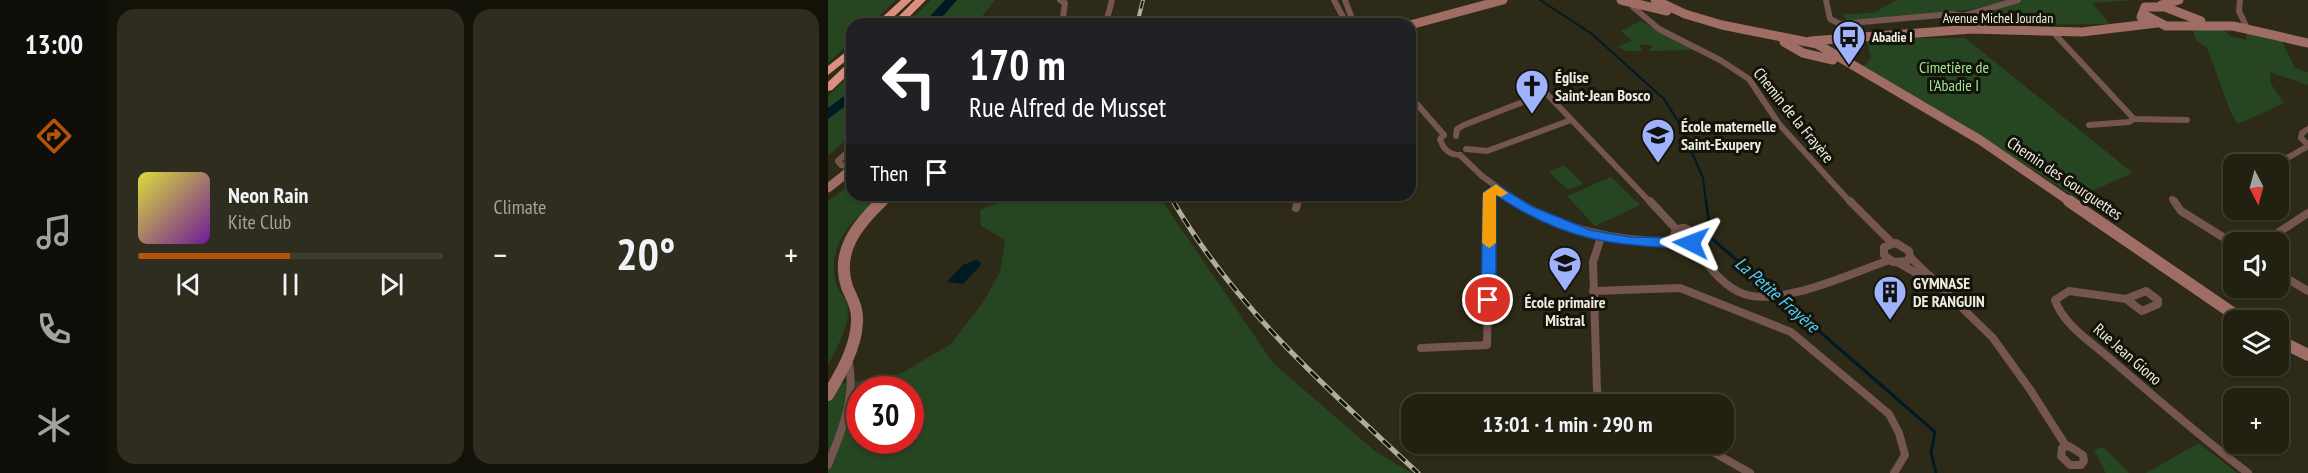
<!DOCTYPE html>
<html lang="en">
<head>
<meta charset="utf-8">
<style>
	:root { --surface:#222011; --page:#2e2d1f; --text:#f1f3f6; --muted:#a2a39f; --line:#3f3e31; --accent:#b45309 }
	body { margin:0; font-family:"PT Sans Narrow",sans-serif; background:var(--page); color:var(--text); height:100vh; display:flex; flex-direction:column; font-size:22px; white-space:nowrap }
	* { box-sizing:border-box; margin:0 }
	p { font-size:20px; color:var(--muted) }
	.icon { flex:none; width:33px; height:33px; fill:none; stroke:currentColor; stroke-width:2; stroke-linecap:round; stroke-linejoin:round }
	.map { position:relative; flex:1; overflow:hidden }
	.details { display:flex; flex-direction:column; gap:9px; padding:9px; background:#131209; width:720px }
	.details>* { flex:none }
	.banner { position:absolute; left:18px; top:18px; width:570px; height:183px; border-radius:18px; box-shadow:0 2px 4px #0004,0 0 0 2px var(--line); background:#202124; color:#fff; overflow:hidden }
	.needle { width:39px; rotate:174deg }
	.buttons { position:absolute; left:1395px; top:154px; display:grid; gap:12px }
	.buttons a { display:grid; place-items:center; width:66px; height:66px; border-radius:12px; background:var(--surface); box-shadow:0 2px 4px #0004,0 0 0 2px var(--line); font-size:30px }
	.speed { position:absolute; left:18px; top:376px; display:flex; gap:12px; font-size:30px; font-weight:700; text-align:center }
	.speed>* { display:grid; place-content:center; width:78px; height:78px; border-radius:50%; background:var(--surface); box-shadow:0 2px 4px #0004,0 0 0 2px var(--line); line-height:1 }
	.speed .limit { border:9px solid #d22; background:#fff; color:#111 }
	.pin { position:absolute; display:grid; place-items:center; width:51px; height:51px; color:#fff; margin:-26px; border:3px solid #fff; border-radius:50%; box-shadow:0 2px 6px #0007 }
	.me { position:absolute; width:66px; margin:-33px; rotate:273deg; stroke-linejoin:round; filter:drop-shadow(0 0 4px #0008) }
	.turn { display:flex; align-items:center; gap:21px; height:126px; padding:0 24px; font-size:27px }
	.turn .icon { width:78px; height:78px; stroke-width:2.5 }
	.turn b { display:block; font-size:42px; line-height:51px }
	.then { display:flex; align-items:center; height:57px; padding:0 24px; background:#0003; gap:12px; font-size:22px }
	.big { font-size:45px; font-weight:700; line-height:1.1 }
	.details .widget { flex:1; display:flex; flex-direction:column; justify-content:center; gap:9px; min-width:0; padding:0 21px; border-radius:18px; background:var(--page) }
	.song { display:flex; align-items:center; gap:18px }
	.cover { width:72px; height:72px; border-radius:9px; background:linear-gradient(135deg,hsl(60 70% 55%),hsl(280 70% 35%)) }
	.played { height:6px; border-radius:3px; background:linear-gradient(90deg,var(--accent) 50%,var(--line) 50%) }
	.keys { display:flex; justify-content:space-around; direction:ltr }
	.heat { display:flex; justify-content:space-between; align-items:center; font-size:33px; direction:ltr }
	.details .tiles { flex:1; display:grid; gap:9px; grid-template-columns:repeat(2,1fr) }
	.trip { position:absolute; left:573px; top:394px; width:333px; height:60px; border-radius:18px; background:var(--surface); box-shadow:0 2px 4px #0004,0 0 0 2px var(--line); font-weight:700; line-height:60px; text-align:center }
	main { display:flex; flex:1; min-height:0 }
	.menu { display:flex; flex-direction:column; width:108px; justify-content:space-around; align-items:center; background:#0e0d07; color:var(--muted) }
	.menu .icon { width:42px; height:42px }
	.menu .active { color:var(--accent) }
	.menu b { font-size:27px; color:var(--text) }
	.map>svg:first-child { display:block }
	.green { fill:#264622; fill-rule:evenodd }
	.water { fill:#001a24 }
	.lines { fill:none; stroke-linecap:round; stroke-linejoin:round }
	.stream-far1 { stroke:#001a24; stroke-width:2 }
	.stream { stroke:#001a24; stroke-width:3 }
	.river { fill:#001a24; fill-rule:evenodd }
	.street-far1 { stroke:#75554f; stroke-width:6 }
	.street { stroke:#75554f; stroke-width:8 }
	.secondary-far1 { stroke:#9f6d63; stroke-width:9 }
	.secondary { stroke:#9f6d63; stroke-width:12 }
	.highway { fill:#dc8f80; fill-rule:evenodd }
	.rail-far1-casing { stroke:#aead9e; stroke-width:4 }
	.rail-casing { stroke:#aead9e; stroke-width:5 }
	.rail-far1 { stroke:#14130a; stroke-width:2; stroke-dasharray:8; stroke-linecap:butt }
	.rail { stroke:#14130a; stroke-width:3; stroke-dasharray:10; stroke-linecap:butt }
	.route { fill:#1a73e8; stroke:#114b97; stroke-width:1.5 }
	.slow { fill:#f59e0b }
	.labels { text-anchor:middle; stroke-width:6; stroke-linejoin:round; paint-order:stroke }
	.far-street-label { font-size:14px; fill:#eeede1; stroke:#14130a }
	.far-poi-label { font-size:14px; font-weight:bold; fill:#eeede1; stroke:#14130a; text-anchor:start }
	.park-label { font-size:16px; fill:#9fe596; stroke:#14130a }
	.poi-label { font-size:16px; font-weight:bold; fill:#eeede1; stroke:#14130a; text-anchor:start }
	.street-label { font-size:16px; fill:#eeede1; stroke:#14130a }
	.water-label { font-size:18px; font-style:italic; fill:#51cffe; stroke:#14130a }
</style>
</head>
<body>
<main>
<nav class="menu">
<b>13:00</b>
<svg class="icon active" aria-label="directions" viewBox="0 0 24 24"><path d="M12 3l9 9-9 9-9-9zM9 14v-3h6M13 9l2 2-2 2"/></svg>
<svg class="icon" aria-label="music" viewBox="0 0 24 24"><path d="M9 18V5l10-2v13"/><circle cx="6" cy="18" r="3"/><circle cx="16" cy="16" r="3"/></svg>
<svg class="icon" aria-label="phone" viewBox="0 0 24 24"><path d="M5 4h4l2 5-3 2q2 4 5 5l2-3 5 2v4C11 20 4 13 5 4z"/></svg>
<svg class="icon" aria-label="climate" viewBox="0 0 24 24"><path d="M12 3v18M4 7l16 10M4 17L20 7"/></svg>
</nav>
<section class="details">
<div class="tiles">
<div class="widget">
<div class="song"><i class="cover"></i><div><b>Neon Rain</b><p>Kite Club</p></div></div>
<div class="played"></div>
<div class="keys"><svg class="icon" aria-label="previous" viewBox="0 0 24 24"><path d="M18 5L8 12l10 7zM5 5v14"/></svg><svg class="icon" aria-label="pause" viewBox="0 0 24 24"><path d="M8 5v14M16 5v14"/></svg><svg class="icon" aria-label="next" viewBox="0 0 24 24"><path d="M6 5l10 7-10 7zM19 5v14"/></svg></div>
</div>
<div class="widget"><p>Climate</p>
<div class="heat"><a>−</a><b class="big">20°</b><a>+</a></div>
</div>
</div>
</section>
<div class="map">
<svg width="1480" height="473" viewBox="0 0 1480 473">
	<rect width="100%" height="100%" fill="#2d2a17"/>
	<!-- green -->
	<g class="green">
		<path d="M0,0H68L42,24H24V41L0,63Z"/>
		<path d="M103,0H167L148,24H78Z"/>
		<path d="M1069,0H1184L1140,10L1019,22L1015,14L1045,13Z"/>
		<path d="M1195,0H1308L1264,3L1282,24L1163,25L1150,14Z"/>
		<path d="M812,21L864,48L865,50L822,51L824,45H811L814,51H799L789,47L804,41L793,31Z"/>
		<path d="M1395,29L1402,36L1419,40L1418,33L1454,41L1467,68L1480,72V85L1442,72L1443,84L1456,103L1410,124L1403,113L1379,48L1368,40L1365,30Z"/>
		<path d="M1090,38H1137L1305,173L1248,198L1138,126L1034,67L1043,58L1039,42Z"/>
		<path d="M24,73V134L0,156V96Z"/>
		<path d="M736,165L755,184L740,190L721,172Z"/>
		<path d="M783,177L812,205L767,226L739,196Z"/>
		<path d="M24,184V195H52C27,220 0,239 7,280C8,289 17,296 19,304C24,323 8,349 0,365V201Z"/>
		<path d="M186,195H330L445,363L548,452L584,473H0V386L72,374L123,344L156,301L172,272L177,240L153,226L152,210ZM32,390H82V441H32Z"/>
		<path d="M1371,443L1409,473H1318Z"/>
		<path d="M1275,447L1301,473H1278L1266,450Z"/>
	</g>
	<!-- water -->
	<path class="water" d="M148,260L153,262L151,267L135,284L119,282L135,265Z"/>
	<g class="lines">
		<!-- stream-far1 -->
		<path class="stream-far1" d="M712,0L764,34L836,99L850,121L875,178L878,203"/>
		<!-- stream -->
		<g class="stream">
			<path d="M878,201L883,238L947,293"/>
			<path d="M952,297L1107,432L1103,452L1108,473"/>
		</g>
		<!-- river -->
		<g class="river">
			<path d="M117,0H129L108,24H95Z"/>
			<path d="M24,90V101L0,119V108Z"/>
		</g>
		<!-- street-far1 -->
		<g class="street-far1">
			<path d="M232,0L237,3L234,24"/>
			<path d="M506,0L516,19L515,24"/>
			<path d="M517,0L526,24"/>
			<path d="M998,0L1002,19L1012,24L1124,14L1140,17L1155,29"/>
			<path d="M1412,0L1411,11L1419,28"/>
			<path d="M806,3L805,7L831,29L892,60L921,79L951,124L1023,203"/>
			<path d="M1135,16L1190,0"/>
			<path d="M262,24L279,19L284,0"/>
			<path d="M1224,31L1306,119L1359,120"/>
			<path d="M582,96L616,135"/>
			<path d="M1261,125L1301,122L1306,119"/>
			<path d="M1480,129L1474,133L1473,138L1480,145"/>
			<path d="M616,135L612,139C615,149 621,155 632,155"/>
			<path d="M628,136L629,129L636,125L718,93L823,203"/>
			<path d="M24,148L10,161L13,165L24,167"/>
			<path d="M638,149L659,151L743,120"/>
			<path d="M632,155L654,176L691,203"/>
			<path d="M1447,165L1480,146"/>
			<path d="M1344,199L1347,203"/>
			<path d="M469,203L471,195"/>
			<path d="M662,203V193L668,188"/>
		</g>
		<!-- street -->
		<g class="street">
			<path d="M688,201C737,231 789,242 846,241"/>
			<path d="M822,201L849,230"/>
			<path d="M1022,201L1064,243"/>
			<path d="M1346,201L1353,211L1406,244"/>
			<path d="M468,208L470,201"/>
			<circle cx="855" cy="237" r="9"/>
			<path d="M1451,232L1480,213"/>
			<path d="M863,243C877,261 893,286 916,294C953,307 1025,272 1062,260"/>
			<path d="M1068,243L1081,251L1082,257L1079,261L1065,262L1056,255V247Z"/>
			<path d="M1082,257L1165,338L1203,391L1238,446"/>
			<path d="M1071,263L1090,274L1102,276"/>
			<path d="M1450,273L1480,291"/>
			<path d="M765,291L852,288L963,332L1061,414L1071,433L1077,455L1066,473"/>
			<path d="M1318,291L1330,300V304L1314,311L1298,299Z"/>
			<path d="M1298,299L1241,291L1227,300C1235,325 1266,344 1286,362C1330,400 1374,438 1420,473"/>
			<path d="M593,348L659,345L662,201"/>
			<path d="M772,405L769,390L765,262L773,237"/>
			<path d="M821,444L885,452L922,473"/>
			<path d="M1241,446L1255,455L1256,461L1253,465H1242L1233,456L1234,448Z"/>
			<path d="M0,465C14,430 29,396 20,358"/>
		</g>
		<!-- secondary-far1 -->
		<g class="secondary-far1">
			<path d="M793,0L839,11"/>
			<path d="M827,0L857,14L894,25L989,44L1152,140L1244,203"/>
			<path d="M1333,5L1351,0"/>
			<path d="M1315,14L1338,26H1405L1480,43"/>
			<path d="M1313,17L1317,7H1337L1373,21"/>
			<path d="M582,25L675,0"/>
			<path d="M982,41L1144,29L1254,32L1329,23"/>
			<path d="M956,42L975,53L1005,60"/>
			<path d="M0,188L24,169"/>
			<path d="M52,203L60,195"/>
		</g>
		<!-- secondary -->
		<g class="secondary">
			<path d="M1241,201L1416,321"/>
			<path d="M1450,340L1480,355"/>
			<path d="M0,395C13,373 28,348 29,322C30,308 24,299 19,287C7,251 30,224 54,201"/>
		</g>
		<!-- highway -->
		<g class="highway">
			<path d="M73,0H84L58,24H47Z"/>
			<path d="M87,0H98L74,24H63Z"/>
			<path d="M24,47V56L0,75V66Z"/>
			<path d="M24,62V71L4,90L0,91V82L20,63Z"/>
		</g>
		<!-- rail-far1 casing -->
		<g class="rail-far1-casing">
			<g id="rail-far1">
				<path d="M309,24L315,0"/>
				<path d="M341,195L346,203"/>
			</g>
		</g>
		<!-- rail casing -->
		<g class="rail-casing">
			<path id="rail" d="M345,201C408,309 500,389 590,473"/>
		</g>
		<!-- rail-far1 -->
		<use href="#rail-far1" class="rail-far1"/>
		<!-- rail -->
		<use href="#rail" class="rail"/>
	</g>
	<!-- route -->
	<path class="route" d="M668,184L703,206L762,230L803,237L863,238L870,243L863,248C786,247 734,240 668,195V300L660,305L653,300L655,193Z"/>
	<!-- slow -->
	<path class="slow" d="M668,184L680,193L673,197L668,195V243L661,248L654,243L655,193Z"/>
	<!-- icons -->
	<defs>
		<g id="bus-pin" transform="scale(1.725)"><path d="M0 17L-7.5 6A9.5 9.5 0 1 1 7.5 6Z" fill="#9fb3fd" stroke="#14130a"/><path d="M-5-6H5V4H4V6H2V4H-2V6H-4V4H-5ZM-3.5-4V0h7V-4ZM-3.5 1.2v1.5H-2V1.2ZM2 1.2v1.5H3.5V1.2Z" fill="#111"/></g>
		<g id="church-pin" transform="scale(1.725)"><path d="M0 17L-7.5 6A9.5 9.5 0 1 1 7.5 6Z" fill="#9fb3fd" stroke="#14130a"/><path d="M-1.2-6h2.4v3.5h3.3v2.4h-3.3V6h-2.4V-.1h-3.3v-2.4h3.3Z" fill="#111"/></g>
		<g id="school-pin" transform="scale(1.725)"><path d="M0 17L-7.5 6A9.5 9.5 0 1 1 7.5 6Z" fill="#9fb3fd" stroke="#14130a"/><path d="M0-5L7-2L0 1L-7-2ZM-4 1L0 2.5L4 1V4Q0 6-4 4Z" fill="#111"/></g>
		<g id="building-pin" transform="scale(1.725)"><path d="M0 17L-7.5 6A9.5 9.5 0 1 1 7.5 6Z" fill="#9fb3fd" stroke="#14130a"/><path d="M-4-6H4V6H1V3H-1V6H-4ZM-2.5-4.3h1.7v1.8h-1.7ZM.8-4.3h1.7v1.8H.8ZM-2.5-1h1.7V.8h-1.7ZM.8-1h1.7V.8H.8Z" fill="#111"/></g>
	</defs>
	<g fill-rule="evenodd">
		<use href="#bus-pin" x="1021" y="37"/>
		<use href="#church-pin" x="704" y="86"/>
		<use href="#school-pin" x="830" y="135"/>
		<use href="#school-pin" x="737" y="263"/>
		<use href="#building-pin" x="1062" y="292"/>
	</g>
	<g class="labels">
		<!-- far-street labels -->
		<g class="far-street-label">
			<text x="1170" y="23">Avenue Michel Jourdan</text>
		</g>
		<!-- far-poi labels -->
		<g class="far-poi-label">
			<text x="1044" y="42">Abadie I</text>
		</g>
		<!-- park labels -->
		<g class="park-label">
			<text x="1126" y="73">Cimetière de<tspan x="1126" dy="18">l'Abadie I</tspan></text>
		</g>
		<!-- poi labels -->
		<g class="poi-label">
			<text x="727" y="83">Église<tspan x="727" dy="18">Saint-Jean Bosco</tspan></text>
			<text x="853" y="132">École maternelle<tspan x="853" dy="18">Saint-Exupery</tspan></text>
			<text x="1085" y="289">GYMNASE<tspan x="1085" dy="18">DE RANGUIN</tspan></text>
			<text x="737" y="308" text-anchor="middle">École primaire<tspan x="737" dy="18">Mistral</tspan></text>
		</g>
		<!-- street labels -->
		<g class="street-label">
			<text transform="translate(966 115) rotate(51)" y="6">Chemin de la Frayère</text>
			<text transform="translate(1237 178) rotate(34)" y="6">Chemin des Gourguettes</text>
			<text transform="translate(1300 354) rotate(41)" y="6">Rue Jean Giono</text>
		</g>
		<!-- water labels -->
		<g class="water-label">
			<text transform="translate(949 295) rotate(41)" y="6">La Petite Frayère</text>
		</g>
	</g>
</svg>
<div class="buttons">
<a><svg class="needle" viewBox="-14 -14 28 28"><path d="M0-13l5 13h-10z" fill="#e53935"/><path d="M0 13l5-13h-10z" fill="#a2a39f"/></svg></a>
<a><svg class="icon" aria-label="sound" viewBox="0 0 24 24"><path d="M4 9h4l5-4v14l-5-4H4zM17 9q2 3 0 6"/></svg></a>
<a><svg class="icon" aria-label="layers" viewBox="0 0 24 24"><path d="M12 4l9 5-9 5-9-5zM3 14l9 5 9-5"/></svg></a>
<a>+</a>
</div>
<div class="speed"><div class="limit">30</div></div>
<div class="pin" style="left:660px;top:300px;background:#d93025"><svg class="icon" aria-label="arrive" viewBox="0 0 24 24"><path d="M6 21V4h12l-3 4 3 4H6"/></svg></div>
<svg class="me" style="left:863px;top:243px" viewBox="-20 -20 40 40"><path d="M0-17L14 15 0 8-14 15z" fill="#1a73e8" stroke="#fff" stroke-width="4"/></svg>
<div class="trip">13:01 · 1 min · 290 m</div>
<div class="banner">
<div class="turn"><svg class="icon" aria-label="left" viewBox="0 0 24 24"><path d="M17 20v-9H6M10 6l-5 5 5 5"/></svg><div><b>170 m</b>Rue Alfred de Musset</div></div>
<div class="then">Then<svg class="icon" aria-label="arrive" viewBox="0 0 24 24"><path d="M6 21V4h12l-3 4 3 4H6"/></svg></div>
</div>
</div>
</main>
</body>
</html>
